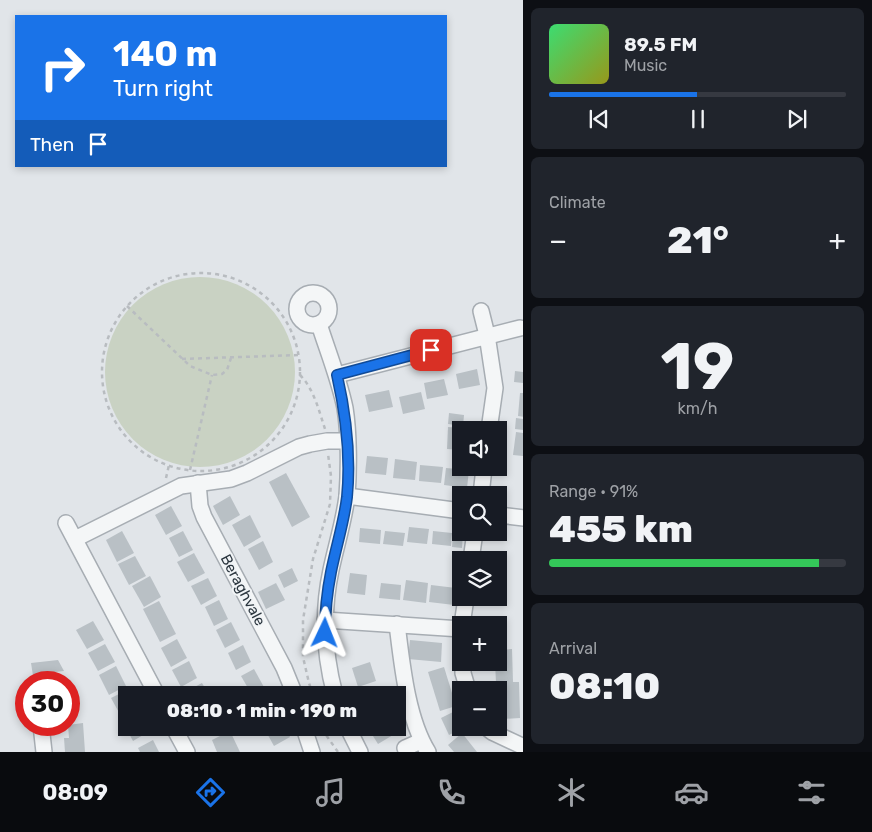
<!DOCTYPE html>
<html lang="en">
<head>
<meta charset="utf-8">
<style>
	:root { --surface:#171b24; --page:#20242c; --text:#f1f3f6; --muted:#9ea1a6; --line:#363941; --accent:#1a73e8 }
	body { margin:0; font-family:Rubik,sans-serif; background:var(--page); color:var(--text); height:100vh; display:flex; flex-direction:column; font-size:19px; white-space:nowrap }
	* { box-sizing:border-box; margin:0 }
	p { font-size:16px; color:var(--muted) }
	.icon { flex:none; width:28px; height:28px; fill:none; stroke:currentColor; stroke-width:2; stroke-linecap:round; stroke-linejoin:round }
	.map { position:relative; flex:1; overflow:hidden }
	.panel { display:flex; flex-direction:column; gap:8px; padding:8px; background:#0d0f14; width:349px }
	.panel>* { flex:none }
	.guide { position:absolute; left:15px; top:15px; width:432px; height:152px; border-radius:0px; box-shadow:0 2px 8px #0003; background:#1a73e8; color:#fff; overflow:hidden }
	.fabs { position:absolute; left:452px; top:421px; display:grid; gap:10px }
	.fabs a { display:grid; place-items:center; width:55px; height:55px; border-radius:0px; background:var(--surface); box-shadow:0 2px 8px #0003; font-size:25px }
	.speed { position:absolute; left:15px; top:671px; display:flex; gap:10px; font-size:25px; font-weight:700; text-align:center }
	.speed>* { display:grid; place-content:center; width:65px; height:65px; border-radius:50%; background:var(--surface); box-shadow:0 2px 8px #0003; line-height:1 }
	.speed .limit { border:8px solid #d22; background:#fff; color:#111 }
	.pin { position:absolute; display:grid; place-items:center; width:42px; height:42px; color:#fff; margin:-21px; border-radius:10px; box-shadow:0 2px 8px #0006 }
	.me { position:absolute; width:55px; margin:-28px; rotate:2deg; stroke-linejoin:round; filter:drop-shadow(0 0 4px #0008) }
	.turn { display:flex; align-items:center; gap:18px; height:105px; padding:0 15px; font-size:22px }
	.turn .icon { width:65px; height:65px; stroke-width:2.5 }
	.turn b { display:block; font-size:35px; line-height:42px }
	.then { display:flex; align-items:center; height:48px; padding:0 15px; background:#0003; gap:10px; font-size:19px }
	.big { font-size:38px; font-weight:800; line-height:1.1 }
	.panel .card { flex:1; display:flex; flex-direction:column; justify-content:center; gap:8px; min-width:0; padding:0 18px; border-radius:8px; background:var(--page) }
	.panel .dial { align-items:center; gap:0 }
	.dial b { font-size:65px; line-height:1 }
	.song { display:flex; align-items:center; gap:15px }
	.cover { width:60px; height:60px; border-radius:8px; background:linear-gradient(135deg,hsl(140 70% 55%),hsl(60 70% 35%)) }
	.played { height:5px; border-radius:2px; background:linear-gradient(90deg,var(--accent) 50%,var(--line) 50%) }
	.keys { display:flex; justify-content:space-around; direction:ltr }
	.heat { display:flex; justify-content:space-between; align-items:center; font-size:28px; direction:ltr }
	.charge { height:8px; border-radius:4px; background:linear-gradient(90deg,#34c759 91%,var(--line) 0) }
	.trip { position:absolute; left:118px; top:686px; width:288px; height:50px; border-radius:0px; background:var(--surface); box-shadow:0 2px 8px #0003; font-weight:800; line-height:50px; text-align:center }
	.tab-bar { display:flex; height:80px; justify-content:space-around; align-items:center; background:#090b0e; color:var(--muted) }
	.tab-bar .icon { width:35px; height:35px }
	.tab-bar .on { color:var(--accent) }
	.tab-bar b { font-size:22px; color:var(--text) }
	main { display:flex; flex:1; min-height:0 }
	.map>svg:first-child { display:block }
	.green { fill:#c9d2c3 }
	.building { fill:#b9c0c5 }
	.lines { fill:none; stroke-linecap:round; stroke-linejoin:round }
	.street-casing { stroke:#a7adb3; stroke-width:18 }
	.path { stroke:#b8bcc0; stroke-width:2.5; stroke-dasharray:4 4; stroke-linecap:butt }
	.street { stroke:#f4f6f7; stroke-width:15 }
	.route-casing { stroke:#114b97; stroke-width:12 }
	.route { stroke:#1a73e8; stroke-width:9 }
	.labels { text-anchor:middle; stroke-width:4; stroke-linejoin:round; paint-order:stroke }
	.street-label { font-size:15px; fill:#2b363f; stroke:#f1f4f6 }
</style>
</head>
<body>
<main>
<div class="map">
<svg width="524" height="752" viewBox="0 0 524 752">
	<rect width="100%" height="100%" fill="#e1e5e9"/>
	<!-- green -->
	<circle class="green" cx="200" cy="372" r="95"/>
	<!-- building -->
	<g class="building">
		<path d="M477,369L480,385L459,389L456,374Z"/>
		<path d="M515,371L524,372V383L514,382Z"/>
		<path d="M444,379L448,395L427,399L424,383Z"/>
		<path d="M389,390L393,407L369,412L365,395Z"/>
		<path d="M421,392L425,409L403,414L399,397Z"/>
		<path d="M520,393H524V417L518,416Z"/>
		<path d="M449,413L464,415L463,426L448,424Z"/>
		<path d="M516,418L524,419V430L515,429Z"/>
		<path d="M448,427L462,428L461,450L447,449Z"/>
		<path d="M516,432L524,433V456L513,455Z"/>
		<path d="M367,456L388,458L386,475L365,473Z"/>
		<path d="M395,459L417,462L415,480L393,478Z"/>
		<path d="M420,465L443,467L441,483L419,481Z"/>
		<path d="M446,468L469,470L467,488L444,485Z"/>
		<path d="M286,473L310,517L292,527L269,482Z"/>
		<path d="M230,496L240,515L223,525L213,506Z"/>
		<path d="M171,506L182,526L166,535L155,515Z"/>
		<path d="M250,515L261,537L244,547L232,525Z"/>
		<path d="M409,527L429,529L427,544L407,542Z"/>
		<path d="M360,528L381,530L380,544L359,542Z"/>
		<path d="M122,531L134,553L117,562L106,540Z"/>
		<path d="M183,531L193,550L179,557L169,538Z"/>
		<path d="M385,531L405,533L403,546L383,544Z"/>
		<path d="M433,531L452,533L451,546L432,544Z"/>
		<path d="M453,532L463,533L462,548L452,547Z"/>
		<path d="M263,541L273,562L259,570L248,549Z"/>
		<path d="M194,553L205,573L188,582L177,562Z"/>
		<path d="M135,556L146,576L129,585L118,564Z"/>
		<path d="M292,568L298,581L284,588L278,575Z"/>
		<path d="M350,573L367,575L365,595L347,593Z"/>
		<path d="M150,576L161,597L144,607L132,586Z"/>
		<path d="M208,578L217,596L201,605L191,586Z"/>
		<path d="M406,580L428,583L426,603L403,600Z"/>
		<path d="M276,583L285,600L266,609L258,592Z"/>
		<path d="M381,583L401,585L400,600L379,598Z"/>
		<path d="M431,585L456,588L454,605L429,602Z"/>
		<path d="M219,600L228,619L214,626L205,607Z"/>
		<path d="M159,601L176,634L160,642L143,609Z"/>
		<path d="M93,621L104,640L87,649L76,630Z"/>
		<path d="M231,622L240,640L225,648L216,630Z"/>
		<path d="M177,639L187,658L171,667L161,648Z"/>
		<path d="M410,640L442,643L441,662L408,659Z"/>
		<path d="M105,644L115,662L98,671L88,653Z"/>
		<path d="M243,645L251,662L236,670L228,653Z"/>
		<path d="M512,649L513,682H519L520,718L503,719L502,683H496L495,662H499V650Z"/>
		<path d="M58,660L64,671L55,672L56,679L34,682L31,663Z"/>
		<path d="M189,661L197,678L181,687L172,670Z"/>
		<path d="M370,662L376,681L358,687L352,668Z"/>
		<path d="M116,666L126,686L109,695L99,675Z"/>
		<path d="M444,667L456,706L440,711L428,672Z"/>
		<path d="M254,669L265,689L252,695L241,676Z"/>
		<path d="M202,683L209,695H189L187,691Z"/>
		<path d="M376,687L378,695H359L358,692Z"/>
		<path d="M127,690L130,695H126V716L122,718L111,698Z"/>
		<path d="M455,711L461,723V729L449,735L441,718Z"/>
		<path d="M126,719V728H148L150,731L133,741L122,721Z"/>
		<path d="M83,723L85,752H65L64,738H69L68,725Z"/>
		<path d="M264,728H286L290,737L274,746Z"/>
		<path d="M368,728H389L393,735L378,744Z"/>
		<path d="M230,731L240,752H217L212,740Z"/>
		<path d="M462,733L477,752H454L448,745Z"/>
		<path d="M153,740L159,752H140L138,748Z"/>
	</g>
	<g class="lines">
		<!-- street casing -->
		<g class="street-casing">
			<g id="street">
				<circle cx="313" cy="309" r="16"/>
				<path d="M481,311L487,335L495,388L489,430"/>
				<path d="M319,324C328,352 339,379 345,408C349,433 349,470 347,496C344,521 336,546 331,570C322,612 324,654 335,695"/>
				<path d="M337,375L520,328"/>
				<path d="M198,483L200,506L204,517L284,668L295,695"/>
				<path d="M481,495L484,468"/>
				<path d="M347,496L461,511"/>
				<path d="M499,515L524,518"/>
				<path d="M66,523L157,695"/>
				<path d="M75,539L181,486L231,479L247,473L299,447L310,444L327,441H347"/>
				<path d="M471,560L475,532"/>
				<path d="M325,620L461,629"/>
				<path d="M397,624C402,664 407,718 428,752"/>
				<path d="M462,625L466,598"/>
				<path d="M463,662V673L468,690"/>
				<path d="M41,725L44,752"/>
				<path d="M174,728L187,752"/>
				<path d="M304,728L312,752"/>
				<path d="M348,728L360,752"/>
				<path d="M487,728L492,732L524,747"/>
				<path d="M405,748L421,741"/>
			</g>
		</g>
		<!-- path -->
		<g class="path">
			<circle cx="201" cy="372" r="99"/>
			<path d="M127,306L190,366L212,375L222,374L227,370L231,358"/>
			<path d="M182,359L298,355"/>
			<path d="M300,375C314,389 319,411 325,429"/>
			<path d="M190,470L212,375"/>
			<path d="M166,478L169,465"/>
			<path d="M313,695L309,683L303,657V620L313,559L330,504L331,476L328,454"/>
			<path d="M324,728L326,735L338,752"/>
		</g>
		<!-- street -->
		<use href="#street" class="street"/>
	</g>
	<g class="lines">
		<!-- route casing -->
		<g class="route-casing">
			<path id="route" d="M325,633C325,612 327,592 331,572C336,547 344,522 347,497C351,456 346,415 337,375L431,350"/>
		</g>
		<!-- route -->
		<use href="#route" class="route"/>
	</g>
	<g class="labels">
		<!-- street labels -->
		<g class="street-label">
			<text transform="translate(243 590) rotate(62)" y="5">Beraghvale</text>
		</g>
	</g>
</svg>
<div class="fabs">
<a><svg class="icon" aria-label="sound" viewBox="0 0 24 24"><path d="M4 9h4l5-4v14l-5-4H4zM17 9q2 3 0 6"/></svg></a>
<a><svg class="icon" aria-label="search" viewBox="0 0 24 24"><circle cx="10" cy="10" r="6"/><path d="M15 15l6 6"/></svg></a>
<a><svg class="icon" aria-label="layers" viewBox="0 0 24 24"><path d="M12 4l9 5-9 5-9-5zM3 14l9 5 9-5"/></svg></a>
<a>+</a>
<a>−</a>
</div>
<div class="speed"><div class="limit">30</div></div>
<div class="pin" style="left:431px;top:350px;background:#d93025"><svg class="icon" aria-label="arrive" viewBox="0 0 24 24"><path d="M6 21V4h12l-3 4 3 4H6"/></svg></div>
<svg class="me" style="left:325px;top:633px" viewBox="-20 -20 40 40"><path d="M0-17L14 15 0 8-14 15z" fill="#1a73e8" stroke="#fff" stroke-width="4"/></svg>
<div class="trip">08:10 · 1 min · 190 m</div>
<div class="guide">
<div class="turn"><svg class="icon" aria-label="right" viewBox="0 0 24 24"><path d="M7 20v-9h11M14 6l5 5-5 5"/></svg><div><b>140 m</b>Turn right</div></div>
<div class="then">Then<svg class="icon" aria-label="arrive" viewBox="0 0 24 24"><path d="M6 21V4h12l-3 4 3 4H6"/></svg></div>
</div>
</div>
<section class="panel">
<div class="card">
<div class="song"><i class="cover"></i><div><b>89.5 FM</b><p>Music</p></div></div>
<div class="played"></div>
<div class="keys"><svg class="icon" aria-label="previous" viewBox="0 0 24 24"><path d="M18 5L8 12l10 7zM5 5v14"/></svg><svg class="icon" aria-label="pause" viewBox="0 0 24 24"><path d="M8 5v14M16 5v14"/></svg><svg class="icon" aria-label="next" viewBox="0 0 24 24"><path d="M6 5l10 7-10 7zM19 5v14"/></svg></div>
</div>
<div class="card"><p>Climate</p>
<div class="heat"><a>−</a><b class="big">21°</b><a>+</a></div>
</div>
<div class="card dial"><b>19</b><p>km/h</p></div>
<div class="card"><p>Range · 91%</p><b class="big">455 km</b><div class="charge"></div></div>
<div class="card"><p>Arrival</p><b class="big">08:10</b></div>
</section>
</main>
<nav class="tab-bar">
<b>08:09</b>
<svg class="icon on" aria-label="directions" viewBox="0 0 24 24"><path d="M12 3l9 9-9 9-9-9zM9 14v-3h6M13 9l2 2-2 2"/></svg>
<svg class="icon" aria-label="music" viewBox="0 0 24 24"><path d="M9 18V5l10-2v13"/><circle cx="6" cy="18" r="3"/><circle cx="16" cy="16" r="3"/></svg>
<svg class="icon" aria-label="phone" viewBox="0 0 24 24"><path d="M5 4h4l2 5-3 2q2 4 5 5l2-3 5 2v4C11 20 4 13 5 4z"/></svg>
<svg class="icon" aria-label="climate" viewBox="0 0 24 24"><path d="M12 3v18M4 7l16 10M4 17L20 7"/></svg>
<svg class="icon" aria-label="car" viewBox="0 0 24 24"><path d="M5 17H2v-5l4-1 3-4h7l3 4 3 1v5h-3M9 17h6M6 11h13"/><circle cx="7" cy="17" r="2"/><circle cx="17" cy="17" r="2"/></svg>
<svg class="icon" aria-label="filters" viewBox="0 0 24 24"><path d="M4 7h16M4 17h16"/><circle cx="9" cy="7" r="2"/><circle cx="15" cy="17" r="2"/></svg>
</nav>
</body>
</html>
